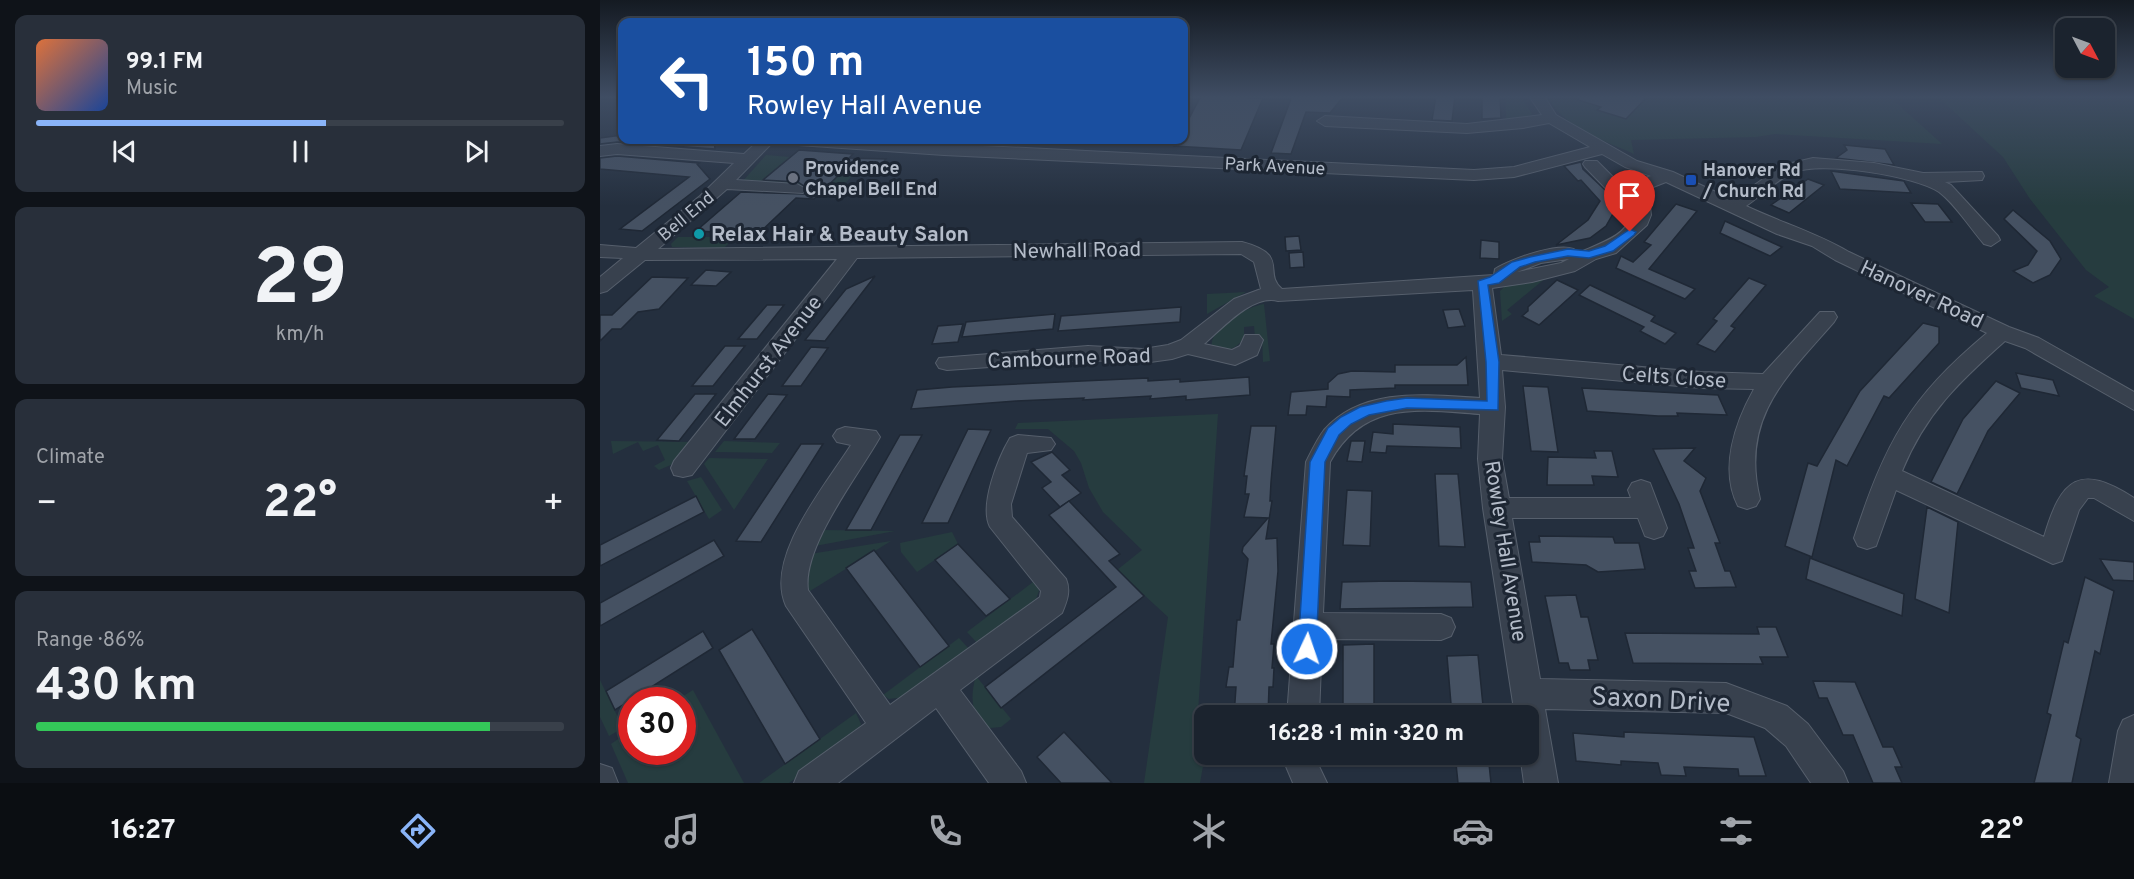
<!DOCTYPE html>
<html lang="en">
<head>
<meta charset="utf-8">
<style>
	:root { --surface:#1b232e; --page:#282f3a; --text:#f1f3f6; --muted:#a0a4aa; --line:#39404a; --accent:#8ab4f8 }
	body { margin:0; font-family:Overpass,sans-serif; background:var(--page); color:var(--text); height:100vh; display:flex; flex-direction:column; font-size:22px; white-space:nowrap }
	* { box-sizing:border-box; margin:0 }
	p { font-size:20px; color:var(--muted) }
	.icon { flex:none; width:33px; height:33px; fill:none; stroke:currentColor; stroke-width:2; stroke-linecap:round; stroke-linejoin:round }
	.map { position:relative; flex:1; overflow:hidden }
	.details { display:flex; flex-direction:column; gap:15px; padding:15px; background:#0f1319; width:600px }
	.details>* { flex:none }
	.hud { position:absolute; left:18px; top:18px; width:570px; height:126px; border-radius:12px; box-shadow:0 2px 4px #0004,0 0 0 2px var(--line); background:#1a4fa0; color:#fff; overflow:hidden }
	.needle { width:39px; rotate:131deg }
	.controls { position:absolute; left:1455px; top:18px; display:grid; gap:12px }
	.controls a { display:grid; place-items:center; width:60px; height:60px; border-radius:12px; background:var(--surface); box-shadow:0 2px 4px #0004,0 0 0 2px var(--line); font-size:30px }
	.speed { position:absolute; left:18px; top:687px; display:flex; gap:12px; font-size:30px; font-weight:700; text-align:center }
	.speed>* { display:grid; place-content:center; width:78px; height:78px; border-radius:50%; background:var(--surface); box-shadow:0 2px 4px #0004,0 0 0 2px var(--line); line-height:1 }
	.speed .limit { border:9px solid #d22; background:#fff; color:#111 }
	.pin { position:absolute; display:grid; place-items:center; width:51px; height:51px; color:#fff; margin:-62px -26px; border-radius:50% 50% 50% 0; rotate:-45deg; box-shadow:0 0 6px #0007 }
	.pin .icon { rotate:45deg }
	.me { position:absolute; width:66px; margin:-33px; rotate:3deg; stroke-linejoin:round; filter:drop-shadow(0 0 4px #0008) }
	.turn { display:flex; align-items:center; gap:21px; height:126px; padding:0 30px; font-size:27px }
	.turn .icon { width:78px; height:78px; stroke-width:2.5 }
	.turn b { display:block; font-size:42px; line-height:51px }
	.big { font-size:45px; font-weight:700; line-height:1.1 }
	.details .widget { flex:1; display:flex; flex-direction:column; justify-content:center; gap:9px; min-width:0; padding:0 21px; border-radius:12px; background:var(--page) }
	.details .dial { align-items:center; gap:0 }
	.dial b { font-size:78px; line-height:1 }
	.song { display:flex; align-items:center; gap:18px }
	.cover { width:72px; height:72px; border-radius:9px; background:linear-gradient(135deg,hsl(20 70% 55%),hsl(220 70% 35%)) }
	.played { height:6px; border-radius:3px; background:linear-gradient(90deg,var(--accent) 55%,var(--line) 55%) }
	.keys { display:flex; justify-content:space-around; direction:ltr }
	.heat { display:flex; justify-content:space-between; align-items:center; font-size:33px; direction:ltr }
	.charge { height:9px; border-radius:4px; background:linear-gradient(90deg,#34c759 86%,var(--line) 0) }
	.trip { position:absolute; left:594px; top:705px; width:345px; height:60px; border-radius:12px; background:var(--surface); box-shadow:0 2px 4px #0004,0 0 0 2px var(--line); font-weight:700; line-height:60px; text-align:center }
	.tab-bar { display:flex; height:96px; justify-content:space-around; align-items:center; background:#0b0e12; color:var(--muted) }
	.tab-bar .icon { width:42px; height:42px }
	.tab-bar .active { color:var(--accent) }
	.tab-bar b { font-size:27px; color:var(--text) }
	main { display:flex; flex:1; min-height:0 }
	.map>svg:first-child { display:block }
	.green { fill:#263c3f }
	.building { fill:#455162; stroke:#1f2835; stroke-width:1.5 }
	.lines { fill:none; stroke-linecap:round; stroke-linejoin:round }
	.minor-casing { stroke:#565f6c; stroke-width:2 }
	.minor { fill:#38414e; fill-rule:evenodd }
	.route { fill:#1a73e8; stroke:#114b97; stroke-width:1.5 }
	.worship-dot { fill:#6b7280; stroke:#1d2633; stroke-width:2 }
	.transit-dot { fill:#1a4fb4; stroke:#1d2633; stroke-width:2 }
	.culture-dot { fill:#0f9aa8; stroke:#1d2633; stroke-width:2 }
	.labels { text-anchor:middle; stroke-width:6; stroke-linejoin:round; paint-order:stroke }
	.far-street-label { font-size:18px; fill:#b4bcc9; stroke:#1d2633 }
	.far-poi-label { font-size:18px; font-weight:bold; fill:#b4bcc9; stroke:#1d2633; text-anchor:start }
	.poi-label { font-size:21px; font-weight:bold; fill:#b4bcc9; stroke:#1d2633; text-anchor:start }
	.street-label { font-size:21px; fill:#b4bcc9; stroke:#1d2633 }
	.near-street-label { font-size:26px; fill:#b4bcc9; stroke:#1d2633 }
</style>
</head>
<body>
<main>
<section class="details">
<div class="widget">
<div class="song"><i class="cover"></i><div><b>99.1 FM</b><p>Music</p></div></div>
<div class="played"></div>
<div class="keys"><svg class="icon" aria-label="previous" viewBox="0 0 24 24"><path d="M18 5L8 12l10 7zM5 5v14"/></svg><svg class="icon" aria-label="pause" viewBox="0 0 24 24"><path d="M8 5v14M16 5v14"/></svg><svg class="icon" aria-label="next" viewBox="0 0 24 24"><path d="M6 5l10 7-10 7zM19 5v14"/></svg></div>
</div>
<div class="widget dial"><b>29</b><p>km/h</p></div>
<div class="widget"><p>Climate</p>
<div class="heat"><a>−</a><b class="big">22°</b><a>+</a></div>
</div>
<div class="widget"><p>Range · 86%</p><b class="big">430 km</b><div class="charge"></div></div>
</section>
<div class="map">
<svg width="1534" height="783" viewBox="0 0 1534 783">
	<rect width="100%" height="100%" fill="#242f3e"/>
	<!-- green -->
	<g class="green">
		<path d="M906,96L921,97L932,114L927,118L906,121Z"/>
		<path d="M1289,96L1342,144L1175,134L1156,137L1031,140L1034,154C999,138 968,130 947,97Z"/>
		<path d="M1352,96H1534V319L1494,296L1509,287L1486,270L1430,199L1403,157L1339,98Z"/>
		<path d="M166,155L264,163L239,190L141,183Z"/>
		<path d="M78,237H135L124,248L72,247L71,244Z"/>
		<path d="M947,277L907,310L912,314L902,321L900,291L905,286Z"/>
		<path d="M646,292L607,314V294Z"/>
		<path d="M664,304L670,361L663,362L662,337H655L654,326L644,327V338C634,351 626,352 612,347C608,328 648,306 664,304Z"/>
		<path d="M618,414L597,727H604L605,755L600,783H544L568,617L517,570L542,550L503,512L489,488L481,463L474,451L448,429H415L418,423Z"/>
		<path d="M11,441L95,442L73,464L59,470L54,466L65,460L58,445L43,451L38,442L13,454Z"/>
		<path d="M124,441L180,443L172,453L115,452Z"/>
		<path d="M109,458L168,459L134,510L104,464Z"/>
		<path d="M101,477L122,510L109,519L87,481Z"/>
		<path d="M224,530L295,531L215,546Z"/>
		<path d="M352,532L358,544L317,572L301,552L300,543Z"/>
		<path d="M291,541L210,591L204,581L210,554Z"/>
		<path d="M433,582L440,588L435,602L377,643L367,632Z"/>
		<path d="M359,638L369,649L305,697L289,699L283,695Z"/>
		<path d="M376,676L411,719L401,727L390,728C370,718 370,695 376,676Z"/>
		<path d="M0,680L23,728L9,736L0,717Z"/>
		<path d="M93,690L144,783H28L11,744L31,730L32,752H82V700H77Z"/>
		<path d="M256,713L261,724L255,736L189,783H159Z"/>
	</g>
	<!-- building -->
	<g class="building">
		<path d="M601,96L663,98L641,150L574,146L577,140H584V128Z"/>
		<path d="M692,96H744L730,113L706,112L691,154L671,153Z"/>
		<path d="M836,96H855L852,121L832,120Z"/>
		<path d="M882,96H900L901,118L882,119Z"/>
		<path d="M978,96H1048L1026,119L997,110L1001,107L978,100Z"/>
		<path d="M22,135V140H114L115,149L17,142L0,144V138Z"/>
		<path d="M1244,145L1285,149L1294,165L1236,158L1247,150Z"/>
		<path d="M199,150L253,154L249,158L286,159L274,172L243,171L214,199L196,198L158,234L96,231L141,192L205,194L208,189L198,182L163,180Z"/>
		<path d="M17,156L99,163L97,164L110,179L42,231L20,229L89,177L0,169V158Z"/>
		<path d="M981,162L983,169L1019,203L1006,226L990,238L956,245L988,220L1000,201L981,180L978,181L964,166Z"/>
		<path d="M1231,171L1304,181L1311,193L1240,189Z"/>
		<path d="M1208,179L1224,185L1189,213L1171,205Z"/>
		<path d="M1311,203L1338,204L1352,222H1325Z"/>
		<path d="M1076,204L1097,211L1049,269L1095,289L1085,299L1016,268L1021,256L1033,262L1051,245L1044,242Z"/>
		<path d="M1413,210L1450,241L1461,259L1450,275L1433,283L1413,271L1428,265L1437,251L1404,219Z"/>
		<path d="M1125,221L1182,247L1170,256L1120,233Z"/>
		<path d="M699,236L701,250L686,251L685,237Z"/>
		<path d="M881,240L899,242V259L880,258Z"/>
		<path d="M703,252L704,267L690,268L689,253Z"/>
		<path d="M106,270L131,272L116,286L91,285Z"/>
		<path d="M275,276L225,341L205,340L246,289Z"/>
		<path d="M52,277L88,278L59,309L38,312L21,329H12L0,341V315H12Z"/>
		<path d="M1149,278L1166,285L1131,326L1135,328L1115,352L1097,344L1117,321L1113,319Z"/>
		<path d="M957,280L978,290L939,325L922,316L928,311V307Z"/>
		<path d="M990,285L1055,316L1051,321L1076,333L1065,344L1040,331L1044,327L979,295Z"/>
		<path d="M167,305H184L157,339H138Z"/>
		<path d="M581,307L580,322L458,331L461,316Z"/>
		<path d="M859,309L865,326L848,328L843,310Z"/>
		<path d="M455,314L453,329L362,337L366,322Z"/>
		<path d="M1323,323L1339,327V343L1289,398L1284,396L1247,466L1236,460L1212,557L1185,546L1208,463L1217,466L1260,391Z"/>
		<path d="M363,324L358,342L332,344L338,326Z"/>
		<path d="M125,346H145L113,386H92Z"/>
		<path d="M211,347L228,348L201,386H182Z"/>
		<path d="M866,357L868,385H795V388L750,390V397L727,396L726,407L707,406L706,415H688L691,392L728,389V383L738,374L752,371L795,372V365H857Z"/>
		<path d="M1416,373L1453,380L1459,396L1421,388Z"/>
		<path d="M649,377L650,395L586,400V396L550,399L551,396L483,400L484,398L416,401L311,409L317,390L352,387L548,378V381L580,379V382Z"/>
		<path d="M1396,381L1420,393L1388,431L1357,494L1331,482L1363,419Z"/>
		<path d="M923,386L948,387L958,452L931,451Z"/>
		<path d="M982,388L1118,395L1127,415L1077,413L1078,416H1058L987,411Z"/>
		<path d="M95,394H116L79,441L57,440Z"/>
		<path d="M168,394L187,395L155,439H134Z"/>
		<path d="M793,424L860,427L861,448L787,446L786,453L770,452L773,432L793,434Z"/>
		<path d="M651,426H676L671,482L670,501H672L666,539L677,538L678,571L671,644H674L672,668H674L673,687H669L668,716H634L636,687H626L629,667H633L637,620H640L648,559L642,552L643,547L668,518L644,517L649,494H645L647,476H644Z"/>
		<path d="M368,429L391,430L348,523H322Z"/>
		<path d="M300,435H322L271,530H246Z"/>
		<path d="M751,441H765L762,462L747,461Z"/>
		<path d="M201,444H223L161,542L136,541Z"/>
		<path d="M1095,448L1084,461L1106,478L1100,491L1120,543H1115L1125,571H1130L1136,587L1095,588L1089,571H1096L1088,548H1094L1079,504L1053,449Z"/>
		<path d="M994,451H1012L1018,477L992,476L994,485H947L948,457L996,458Z"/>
		<path d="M452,452L470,470L462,475L481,493L460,507L442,488L451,482L431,462Z"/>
		<path d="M835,474H858L865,547L839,546Z"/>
		<path d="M747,490L772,491L770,546L743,545Z"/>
		<path d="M96,496L104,512L0,566V545Z"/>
		<path d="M469,501L520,554L509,561L544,596L401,708L385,687L516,587L449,515Z"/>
		<path d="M1327,507L1358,522L1349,613L1315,599Z"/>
		<path d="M939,536L1013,537L1015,543H1039L1045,569L998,572L986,565L932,562L929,542H940Z"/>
		<path d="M114,540L124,556L0,626V603Z"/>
		<path d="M358,544L410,599L386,616L335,560Z"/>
		<path d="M274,550L349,646L320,667L246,568Z"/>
		<path d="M1210,558L1304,594L1302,616L1206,579Z"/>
		<path d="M1500,559L1534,562V581L1513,580Z"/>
		<path d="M1485,577L1514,591L1500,654L1495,651L1476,736L1481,739L1472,783H1434L1451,715L1447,713L1464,641L1468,643Z"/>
		<path d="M792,581L871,582L873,607L740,609L742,582Z"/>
		<path d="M976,595L981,617H988L998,660H988L990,670H970L968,663H959L945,596Z"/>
		<path d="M1157,627H1176L1188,657H1160L1163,664L1033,663L1025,633L1159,634Z"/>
		<path d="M152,629L220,739L185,764L119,650Z"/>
		<path d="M103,631L113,648L15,710L6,691Z"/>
		<path d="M774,644V716H743V645Z"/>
		<path d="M878,655L884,716H852L847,656Z"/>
		<path d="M1213,681L1255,682L1283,747H1293L1302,767H1295L1302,783H1273L1253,735H1243L1227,698H1219Z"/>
		<path d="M464,732L512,783H461L437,757Z"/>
		<path d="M1024,732L1154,737L1166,776H1139L1138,769L1084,767L1086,776L1061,775L1058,763L1021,761V765L976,761L973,733L1024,737Z"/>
		<path d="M855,754H888L891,783H858Z"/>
	</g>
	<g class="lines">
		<!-- minor casing -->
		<g class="minor-casing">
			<g id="minor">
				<path d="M929,96H944L956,115L1037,161L1073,172L1133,200L1183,165L1213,158L1274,163L1323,173L1382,172L1384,176L1382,180L1345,182L1351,185L1398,236L1400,240L1391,246L1384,244C1370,228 1356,205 1339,192C1316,176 1221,161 1195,172C1178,178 1161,196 1146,206C1180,222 1217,233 1249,252L1409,327L1439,338L1534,392V410L1425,348L1405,341C1359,382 1326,413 1302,471L1444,537C1461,478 1480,463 1534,498V521L1494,498H1488L1479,510L1462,561L1453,564L1296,490L1276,546L1267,549L1258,546L1254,538C1286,442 1308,399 1387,333L1235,260L1212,246L1177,234L1066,182L1048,189L1051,215L1047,225L1016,253L996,259L975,271L932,282L892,288L901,355L1101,372L1163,374L1220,312H1234L1237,317L1234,322C1186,377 1140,418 1160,499L1156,506L1147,509L1138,506C1119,469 1135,423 1154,389L1101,388L902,370L905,407L902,459L909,498H1031L1028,490L1032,483L1041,480L1050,483L1067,528L1063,536L1054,539L1045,536L1038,518H912L940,679L1126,683L1187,706L1208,724L1243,771L1248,783H1211L1186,746L1165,728L1126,713L945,709L958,783H924L920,754H928V716H915L883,508L878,459L880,414C819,410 764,400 730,462L723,613L841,614L851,618L855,627L851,636L841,640L722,639L719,716H687L706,462C711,452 717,439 724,430C763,386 828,395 880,398L873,290L678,301C652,294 622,329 604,344L632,350L640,346L645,335H659L663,340L657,355L635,365L588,354L572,359L543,363L488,360L347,370L339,368L336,363L339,358L488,346L543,349L568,345L581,340L634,299L661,289L654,262L641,254L257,258L92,475L83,477L74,475L71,468L74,461L237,259L45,260L7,291L0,293V277L23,258L0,257V245L36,248L100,196L134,163L17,154L0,156V146L17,144L144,154L159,140H175L136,180L197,184L206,189L203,193L127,189L58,249L642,242C691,255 662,272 682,289L894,275L895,269C909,260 968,237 979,253C1003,241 1036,235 1031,202L1016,199L985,167L983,164L985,161H997L1027,191L1036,181L1051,176L1025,167L1002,154L914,177L874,180L344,155L198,145L190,140H260L874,170L914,167L990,147L949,123L923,128L867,133L725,126L717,121L725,116L867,124L942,115ZM969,259L961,263L917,272L941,263Z"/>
				<path d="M245,427L276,431L280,437C258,476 202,547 208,590L290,705L440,597L441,591L390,527C379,506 398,458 410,438L418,435L451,438L455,444L451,450L427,453L411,504L412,517L466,579C471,591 467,601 462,613L360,690L421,771L426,783H389L336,708L238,783H194L199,771L266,723L186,606C164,558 225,486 251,445L237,442L233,436L237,430Z"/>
				<path d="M1534,715V783H1509L1518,731L1523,720Z"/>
				<path d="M685,754H717V762L727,783H693L685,764Z"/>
				<path d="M0,764L12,768L18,783H0Z"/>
			</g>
		</g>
		<!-- minor -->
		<use href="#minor" class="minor"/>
	</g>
	<!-- sky -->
	<linearGradient id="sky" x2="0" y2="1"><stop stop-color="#141a22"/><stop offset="0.47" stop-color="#3f4d63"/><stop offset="1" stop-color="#3f4d63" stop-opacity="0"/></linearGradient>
	<rect width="1534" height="206" fill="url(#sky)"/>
	<!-- route -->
	<path class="route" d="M1030,229L1036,232L1034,235L1013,251L989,258L968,256L935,262L920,267L899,283L888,285L899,362L898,410L807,408L769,415L751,424L739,435L725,462L716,649L713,654L707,657L700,654L698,649L710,462L728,428L741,417L760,407L786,401L807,398L887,401L886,362L878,281L890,277L912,262L930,257L968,249L989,251L1005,246Z"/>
	<!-- markers -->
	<circle class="worship-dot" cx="193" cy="178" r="6"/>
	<rect class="transit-dot" x="1085" y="174" width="12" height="12" rx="3"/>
	<circle class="culture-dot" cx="99" cy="234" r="6"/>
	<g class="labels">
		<!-- far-street labels -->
		<g class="far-street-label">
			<text transform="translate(675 166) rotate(3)" y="6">Park Avenue</text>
			<text transform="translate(86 216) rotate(-40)" y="6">Bell End</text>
		</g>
		<!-- far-poi labels -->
		<g class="far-poi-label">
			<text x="205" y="174">Providence<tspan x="205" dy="21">Chapel Bell End</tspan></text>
			<text x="1103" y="176">Hanover Rd<tspan x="1103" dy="21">/ Church Rd</tspan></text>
		</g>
		<!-- poi labels -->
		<g class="poi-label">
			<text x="111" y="241">Relax Hair &amp; Beauty Salon</text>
		</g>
		<!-- street labels -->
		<g class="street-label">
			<text transform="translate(477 250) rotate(-1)" y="7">Newhall Road</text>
			<text transform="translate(1322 294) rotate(25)" y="7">Hanover Road</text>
			<text transform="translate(469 358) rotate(-2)" y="7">Cambourne Road</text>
			<text transform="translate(168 361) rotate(-52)" y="7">Elmhurst Avenue</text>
			<text transform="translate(1074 377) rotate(4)" y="7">Celts Close</text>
			<text transform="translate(906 551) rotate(81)" y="7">Rowley Hall Avenue</text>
		</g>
		<!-- near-street labels -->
		<g class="near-street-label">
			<text transform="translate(1061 699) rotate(3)" y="9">Saxon Drive</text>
		</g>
	</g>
</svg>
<div class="controls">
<a><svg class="needle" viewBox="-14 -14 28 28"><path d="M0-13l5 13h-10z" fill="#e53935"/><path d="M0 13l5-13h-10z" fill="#a0a4aa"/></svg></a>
</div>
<div class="speed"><div class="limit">30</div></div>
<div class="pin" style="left:1030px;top:232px;background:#d93025"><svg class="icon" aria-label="arrive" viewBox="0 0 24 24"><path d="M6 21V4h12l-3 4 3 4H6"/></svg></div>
<svg class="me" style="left:707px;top:649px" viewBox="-20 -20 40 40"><circle r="17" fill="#1a73e8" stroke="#fff" stroke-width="3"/><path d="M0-11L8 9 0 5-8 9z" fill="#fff"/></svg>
<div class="trip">16:28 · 1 min · 320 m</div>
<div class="hud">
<div class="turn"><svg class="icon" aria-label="left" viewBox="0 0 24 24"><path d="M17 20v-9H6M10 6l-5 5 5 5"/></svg><div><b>150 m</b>Rowley Hall Avenue</div></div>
</div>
</div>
</main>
<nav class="tab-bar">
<b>16:27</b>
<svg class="icon active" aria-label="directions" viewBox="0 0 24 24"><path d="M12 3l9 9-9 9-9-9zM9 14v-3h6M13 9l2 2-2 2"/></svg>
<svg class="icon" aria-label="music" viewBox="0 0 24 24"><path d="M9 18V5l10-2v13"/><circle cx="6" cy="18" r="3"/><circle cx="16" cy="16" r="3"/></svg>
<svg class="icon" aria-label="phone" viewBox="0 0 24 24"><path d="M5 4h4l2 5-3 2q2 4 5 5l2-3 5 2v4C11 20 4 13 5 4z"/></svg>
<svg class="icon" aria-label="climate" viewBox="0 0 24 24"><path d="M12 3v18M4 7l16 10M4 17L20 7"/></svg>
<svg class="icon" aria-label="car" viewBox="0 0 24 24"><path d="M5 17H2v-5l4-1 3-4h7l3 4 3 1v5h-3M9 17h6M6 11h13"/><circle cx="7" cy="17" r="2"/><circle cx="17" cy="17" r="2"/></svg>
<svg class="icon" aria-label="filters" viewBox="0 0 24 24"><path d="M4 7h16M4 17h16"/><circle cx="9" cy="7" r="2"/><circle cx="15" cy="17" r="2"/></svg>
<b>22°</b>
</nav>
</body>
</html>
